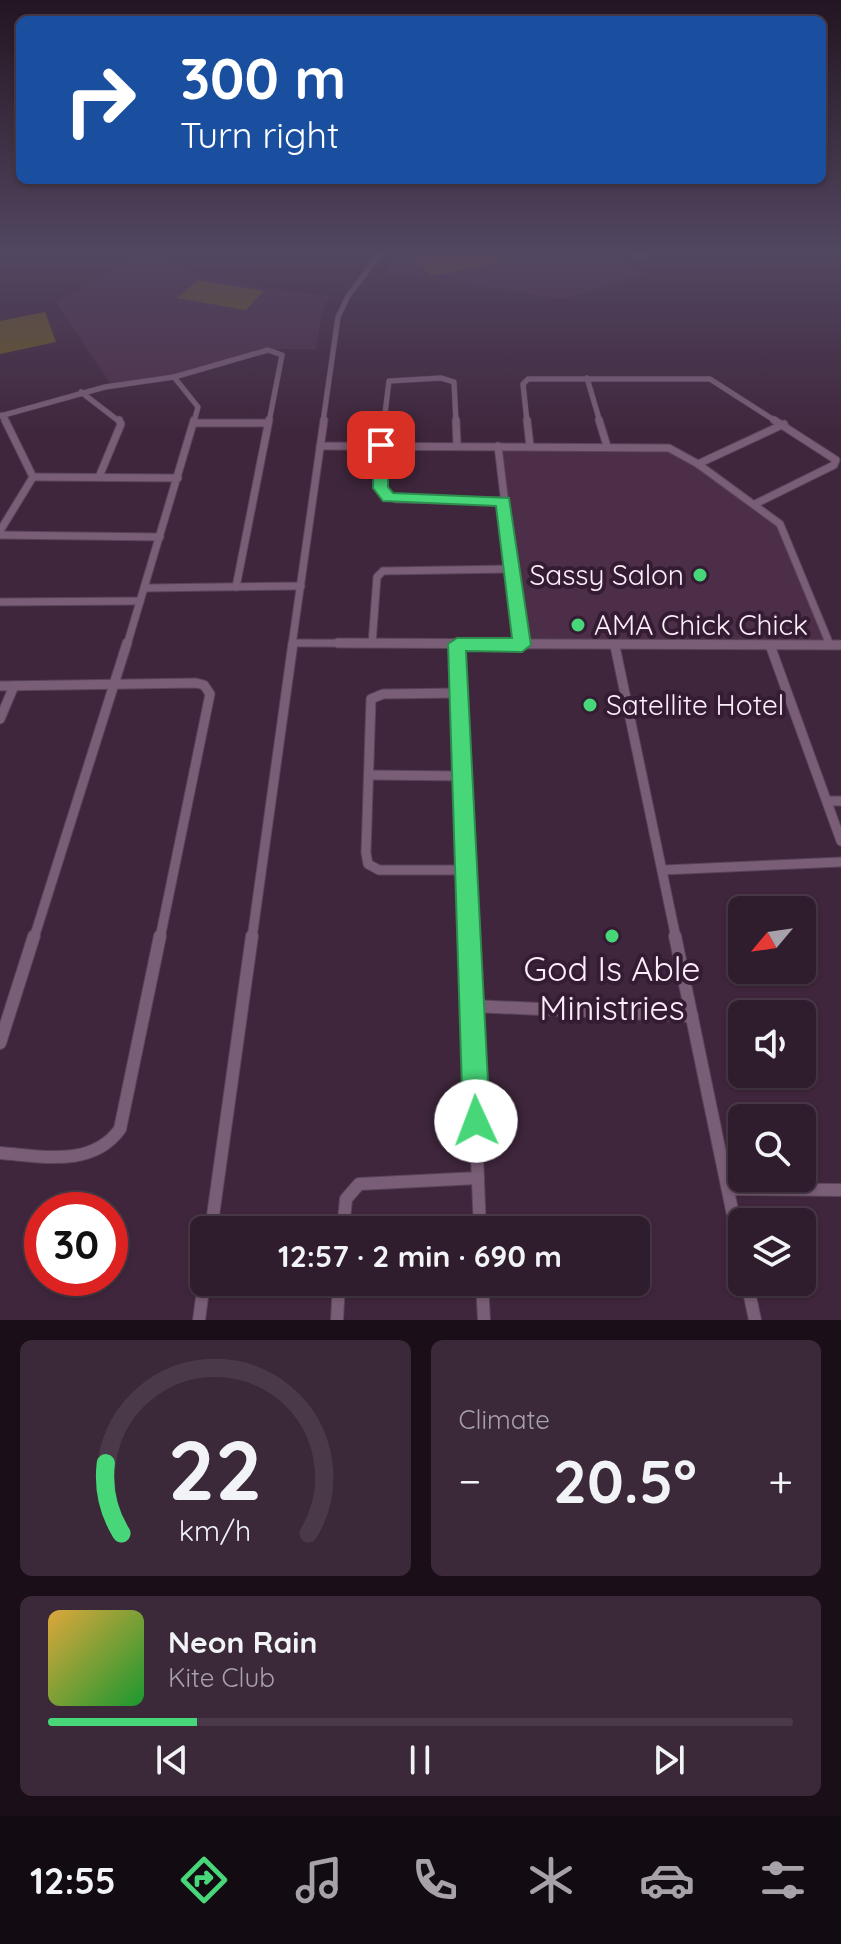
<!DOCTYPE html>
<html lang="en">
<head>
<meta charset="utf-8">
<style>
	:root { --surface:#2f1c2d; --page:#3b2939; --text:#f1f3f6; --muted:#a7a1aa; --line:#4a3a49; --accent:#47d779 }
	body { margin:0; font-family:Quicksand,sans-serif; background:var(--page); color:var(--text); height:100vh; display:flex; flex-direction:column; font-size:30px; white-space:nowrap }
	* { box-sizing:border-box; margin:0 }
	p { font-size:26px; color:var(--muted) }
	.icon { flex:none; width:44px; height:44px; fill:none; stroke:currentColor; stroke-width:2; stroke-linecap:round; stroke-linejoin:round }
	.map { position:relative; height:1320px; overflow:hidden }
	.drawer { display:flex; flex-direction:column; gap:20px; padding:20px; background:#1a0f19; flex:1 }
	.drawer>* { flex:none }
	.top-card { position:absolute; left:16px; top:16px; width:810px; height:168px; border-radius:12px; box-shadow:0 2px 6px #0004,0 0 0 2px var(--line); background:#1a4fa0; color:#fff; overflow:hidden }
	.needle { width:52px; rotate:241deg }
	.tools { position:absolute; left:728px; top:896px; display:grid; gap:16px }
	.tools a { display:grid; place-items:center; width:88px; height:88px; border-radius:12px; background:var(--surface); box-shadow:0 2px 6px #0004,0 0 0 2px var(--line); font-size:40px }
	.speed { position:absolute; left:24px; top:1192px; display:flex; gap:16px; font-size:40px; font-weight:700; text-align:center }
	.speed>* { display:grid; place-content:center; width:104px; height:104px; border-radius:50%; background:var(--surface); box-shadow:0 2px 6px #0004,0 0 0 2px var(--line); line-height:1 }
	.speed .limit { border:12px solid #d22; background:#fff; color:#111 }
	.pin { position:absolute; display:grid; place-items:center; width:68px; height:68px; color:#fff; margin:-34px; border-radius:16px; box-shadow:0 4px 12px #0006 }
	.me { position:absolute; width:88px; margin:-44px; rotate:358deg; stroke-linejoin:round; filter:drop-shadow(0 0 6px #0008) }
	.turn { display:flex; align-items:center; gap:28px; height:168px; padding:0 32px; font-size:36px }
	.turn .icon { width:104px; height:104px; stroke-width:2.5 }
	.turn b { display:block; font-size:56px; line-height:68px }
	.big { font-size:60px; font-weight:700; line-height:1.1 }
	.drawer .widget { flex:1; display:flex; flex-direction:column; justify-content:center; gap:12px; min-width:0; padding:0 28px; border-radius:12px; background:var(--page) }
	.drawer .dial { align-items:center; gap:0 }
	.dial svg { height:208px; overflow:visible; fill:none; stroke:var(--line); stroke-width:7; stroke-linecap:round; text-anchor:middle }
	.dial text { fill:var(--text); stroke:none }
	.song { display:flex; align-items:center; gap:24px }
	.cover { width:96px; height:96px; border-radius:12px; background:linear-gradient(135deg,hsl(40 70% 55%),hsl(130 70% 35%)) }
	.played { height:8px; border-radius:4px; background:linear-gradient(90deg,var(--accent) 20%,var(--line) 20%) }
	.keys { display:flex; justify-content:space-around; direction:ltr }
	.heat { display:flex; justify-content:space-between; align-items:center; font-size:44px; direction:ltr }
	.drawer .tiles { flex:1; display:grid; gap:20px; grid-template-columns:1fr 1fr }
	.widget:last-child { grid-column:span 2 }
	.trip { position:absolute; left:190px; top:1216px; width:460px; height:80px; border-radius:12px; background:var(--surface); box-shadow:0 2px 6px #0004,0 0 0 2px var(--line); font-weight:700; line-height:80px; text-align:center }
	.menu { display:flex; height:128px; justify-content:space-around; align-items:center; background:#130b12; color:var(--muted) }
	.menu .icon { width:56px; height:56px }
	.menu .selected { color:var(--accent) }
	.menu b { font-size:36px; color:var(--text) }
	.map>svg:first-child { display:block }
	.built { fill:#4d2e49 }
	.green { fill:#69571e }
	.lines { fill:none; stroke-linecap:round; stroke-linejoin:round }
	.street-far3-casing { stroke:#594457; stroke-width:6 }
	.street-far2-casing { stroke:#594457; stroke-width:9 }
	.street-far1-casing { stroke:#594457; stroke-width:11 }
	.street-casing { stroke:#594457; stroke-width:14 }
	.street-far3 { stroke:#7a5d76; stroke-width:5 }
	.street-far2 { stroke:#7a5d76; stroke-width:7 }
	.street-far1 { stroke:#7a5d76; stroke-width:9 }
	.street { stroke:#7a5d76; stroke-width:12 }
	.route { fill:#47d779; stroke:#2e8c4f; stroke-width:2 }
	.poi-dot { fill:#47d779; stroke:#341c32; stroke-width:3 }
	.labels { text-anchor:middle; stroke-width:8; stroke-linejoin:round; paint-order:stroke }
	.poi-label { font-size:28px; fill:#feedfb; stroke:#341c32; text-anchor:start }
	.near-poi-label { font-size:34px; fill:#feedfb; stroke:#341c32 }
</style>
</head>
<body>
<div class="map">
<svg width="841" height="1320" viewBox="0 0 841 1320">
	<rect width="100%" height="100%" fill="#3f263c"/>
	<!-- built -->
	<g class="built">
		<path d="M146,251L200,274L258,287L330,296L322,310L316,349H262L169,376L110,383L56,302Z"/>
		<path d="M392,251H443L413,257L507,261L497,251H607L647,275L561,299L387,273Z"/>
		<path d="M498,446L669,448L780,524L830,645H522Z"/>
	</g>
	<!-- green -->
	<g class="green">
		<path d="M443,251H497L508,261L431,276L412,257Z"/>
		<path d="M198,280L264,291L246,310L177,298Z"/>
		<path d="M45,312L56,342L0,354V321Z"/>
	</g>
	<g class="lines">
		<!-- street-far3 casing -->
		<g class="street-far3-casing">
			<g id="street-far3">
				<path d="M634,258L656,251"/>
				<path d="M174,377L268,350L282,355L269,422"/>
				<path d="M587,378L600,422"/>
				<path d="M81,392L120,422"/>
				<path d="M2,415L6,422"/>
				<path d="M0,416L105,387L174,377L198,407L194,422"/>
				<path d="M323,422L338,317L348,296L382,251"/>
				<path d="M384,422L389,381L441,378L454,382L456,422"/>
				<path d="M527,422L523,384L528,379H710L777,422"/>
			</g>
		</g>
		<!-- street-far2 casing -->
		<g class="street-far2-casing">
			<g id="street-far2">
				<path d="M5,420L33,477"/>
				<path d="M384,420L381,445L384,493L396,499L503,501"/>
				<path d="M456,420L457,445"/>
				<path d="M527,420L530,446"/>
				<path d="M599,420L607,446"/>
				<path d="M196,423H268"/>
				<path d="M320,446L669,448L698,464L780,524L830,645"/>
				<path d="M498,446L522,645"/>
				<path d="M698,464L784,424"/>
				<path d="M33,477L178,478"/>
				<path d="M99,477L121,424L119,420"/>
				<path d="M755,504L834,465L836,460L774,420"/>
				<path d="M0,531L33,477"/>
				<path d="M0,535L160,537"/>
				<path d="M236,587L269,420"/>
				<path d="M145,588L301,586"/>
				<path d="M0,602L140,601"/>
				<path d="M293,643L841,645"/>
				<path d="M372,644L377,577L383,571L512,569"/>
				<path d="M127,645L194,420"/>
				<path d="M292,645L324,420"/>
			</g>
		</g>
		<!-- street-far1 casing -->
		<g class="street-far1-casing">
			<g id="street-far1">
				<path d="M338,643L841,645"/>
				<path d="M457,644L469,938"/>
				<path d="M770,645L841,841"/>
				<path d="M615,646L676,938"/>
				<path d="M0,686L196,683L204,685L210,694L160,938"/>
				<path d="M459,693L383,694L371,699L366,853L368,864L379,870H466"/>
				<path d="M0,719L14,686"/>
				<path d="M369,775L463,776"/>
				<path d="M828,801H841"/>
				<path d="M663,870L841,862"/>
				<path d="M34,938L127,643"/>
				<path d="M252,938L293,643"/>
			</g>
		</g>
		<!-- street casing -->
		<g class="street-casing">
			<g id="street">
				<path d="M468,936L480,1230"/>
				<path d="M675,936L742,1258"/>
				<path d="M473,1006L692,1016"/>
				<path d="M0,1043L34,936"/>
				<path d="M0,1153C42,1156 92,1168 120,1129L160,936"/>
				<path d="M728,1189L841,1190"/>
				<path d="M211,1230L252,936"/>
				<path d="M343,1230L346,1199L359,1184L478,1178"/>
				<path d="M482,1282L484,1320"/>
				<path d="M747,1282L755,1320"/>
				<path d="M199,1320L204,1282"/>
				<path d="M337,1320L339,1282"/>
			</g>
		</g>
		<!-- street-far3 -->
		<use href="#street-far3" class="street-far3"/>
		<!-- street-far2 -->
		<use href="#street-far2" class="street-far2"/>
		<!-- street-far1 -->
		<use href="#street-far1" class="street-far1"/>
		<!-- street -->
		<use href="#street" class="street"/>
	</g>
	<!-- sky -->
	<linearGradient id="sky" x2="0" y2="1"><stop stop-color="#231521"/><stop offset="0.58" stop-color="#524761"/><stop offset="1" stop-color="#524761" stop-opacity="0"/></linearGradient>
	<rect width="841" height="436" fill="url(#sky)"/>
	<!-- route -->
	<path class="route" d="M381,441L388,445V487L393,493L509,498L531,645L522,652L466,651L490,1121L486,1130L476,1134L467,1130L463,1121L448,644L457,638H512L496,506L383,501L373,488L374,445Z"/>
	<!-- markers -->
	<g class="poi-dot">
		<circle cx="700" cy="575" r="8"/>
		<circle cx="578" cy="625" r="8"/>
		<circle cx="590" cy="705" r="8"/>
		<circle cx="612" cy="936" r="8"/>
	</g>
	<g class="labels">
		<!-- poi labels -->
		<g class="poi-label">
			<text x="684" y="585" text-anchor="end">Sassy Salon</text>
			<text x="594" y="635">AMA Chick Chick</text>
			<text x="606" y="715">Satellite Hotel</text>
		</g>
		<!-- near-poi labels -->
		<g class="near-poi-label">
			<text x="612" y="981">God Is Able<tspan x="612" dy="39">Ministries</tspan></text>
		</g>
	</g>
</svg>
<div class="tools">
<a><svg class="needle" viewBox="-14 -14 28 28"><path d="M0-13l5 13h-10z" fill="#e53935"/><path d="M0 13l5-13h-10z" fill="#a7a1aa"/></svg></a>
<a><svg class="icon" aria-label="sound" viewBox="0 0 24 24"><path d="M4 9h4l5-4v14l-5-4H4zM17 9q2 3 0 6"/></svg></a>
<a><svg class="icon" aria-label="search" viewBox="0 0 24 24"><circle cx="10" cy="10" r="6"/><path d="M15 15l6 6"/></svg></a>
<a><svg class="icon" aria-label="layers" viewBox="0 0 24 24"><path d="M12 4l9 5-9 5-9-5zM3 14l9 5 9-5"/></svg></a>
</div>
<div class="speed"><div class="limit">30</div></div>
<div class="pin" style="left:381px;top:445px;background:#d93025"><svg class="icon" aria-label="arrive" viewBox="0 0 24 24"><path d="M6 21V4h12l-3 4 3 4H6"/></svg></div>
<svg class="me" style="left:476px;top:1121px" viewBox="-20 -20 40 40"><circle r="19" fill="#fff"/><path d="M0-13L10 11 0 6-10 11z" fill="#47d779"/></svg>
<div class="trip">12:57 · 2 min · 690 m</div>
<div class="top-card">
<div class="turn"><svg class="icon" aria-label="right" viewBox="0 0 24 24"><path d="M7 20v-9h11M14 6l5 5-5 5"/></svg><div><b>300 m</b>Turn right</div></div>
</div>
</div>
<section class="drawer">
<div class="tiles">
<div class="widget dial"><svg viewBox="0 0 100 80">
<path d="M14 69A42 42 0 1 1 86 69"/>
<path d="M14 69A42 42 0 0 1 8 42" stroke="#47d779"/>
<text x="50" y="56" font-size="32" font-weight="700">22</text>
<text x="50" y="72" font-size="11">km/h</text>
</svg></div>
<div class="widget"><p>Climate</p>
<div class="heat"><a>−</a><b class="big">20.5°</b><a>+</a></div>
</div>
<div class="widget">
<div class="song"><i class="cover"></i><div><b>Neon Rain</b><p>Kite Club</p></div></div>
<div class="played"></div>
<div class="keys"><svg class="icon" aria-label="previous" viewBox="0 0 24 24"><path d="M18 5L8 12l10 7zM5 5v14"/></svg><svg class="icon" aria-label="pause" viewBox="0 0 24 24"><path d="M8 5v14M16 5v14"/></svg><svg class="icon" aria-label="next" viewBox="0 0 24 24"><path d="M6 5l10 7-10 7zM19 5v14"/></svg></div>
</div>
</div>
</section>
<nav class="menu">
<b>12:55</b>
<svg class="icon selected" aria-label="directions" viewBox="0 0 24 24"><path d="M12 3l9 9-9 9-9-9zM9 14v-3h6M13 9l2 2-2 2"/></svg>
<svg class="icon" aria-label="music" viewBox="0 0 24 24"><path d="M9 18V5l10-2v13"/><circle cx="6" cy="18" r="3"/><circle cx="16" cy="16" r="3"/></svg>
<svg class="icon" aria-label="phone" viewBox="0 0 24 24"><path d="M5 4h4l2 5-3 2q2 4 5 5l2-3 5 2v4C11 20 4 13 5 4z"/></svg>
<svg class="icon" aria-label="climate" viewBox="0 0 24 24"><path d="M12 3v18M4 7l16 10M4 17L20 7"/></svg>
<svg class="icon" aria-label="car" viewBox="0 0 24 24"><path d="M5 17H2v-5l4-1 3-4h7l3 4 3 1v5h-3M9 17h6M6 11h13"/><circle cx="7" cy="17" r="2"/><circle cx="17" cy="17" r="2"/></svg>
<svg class="icon" aria-label="filters" viewBox="0 0 24 24"><path d="M4 7h16M4 17h16"/><circle cx="9" cy="7" r="2"/><circle cx="15" cy="17" r="2"/></svg>
</nav>
</body>
</html>
